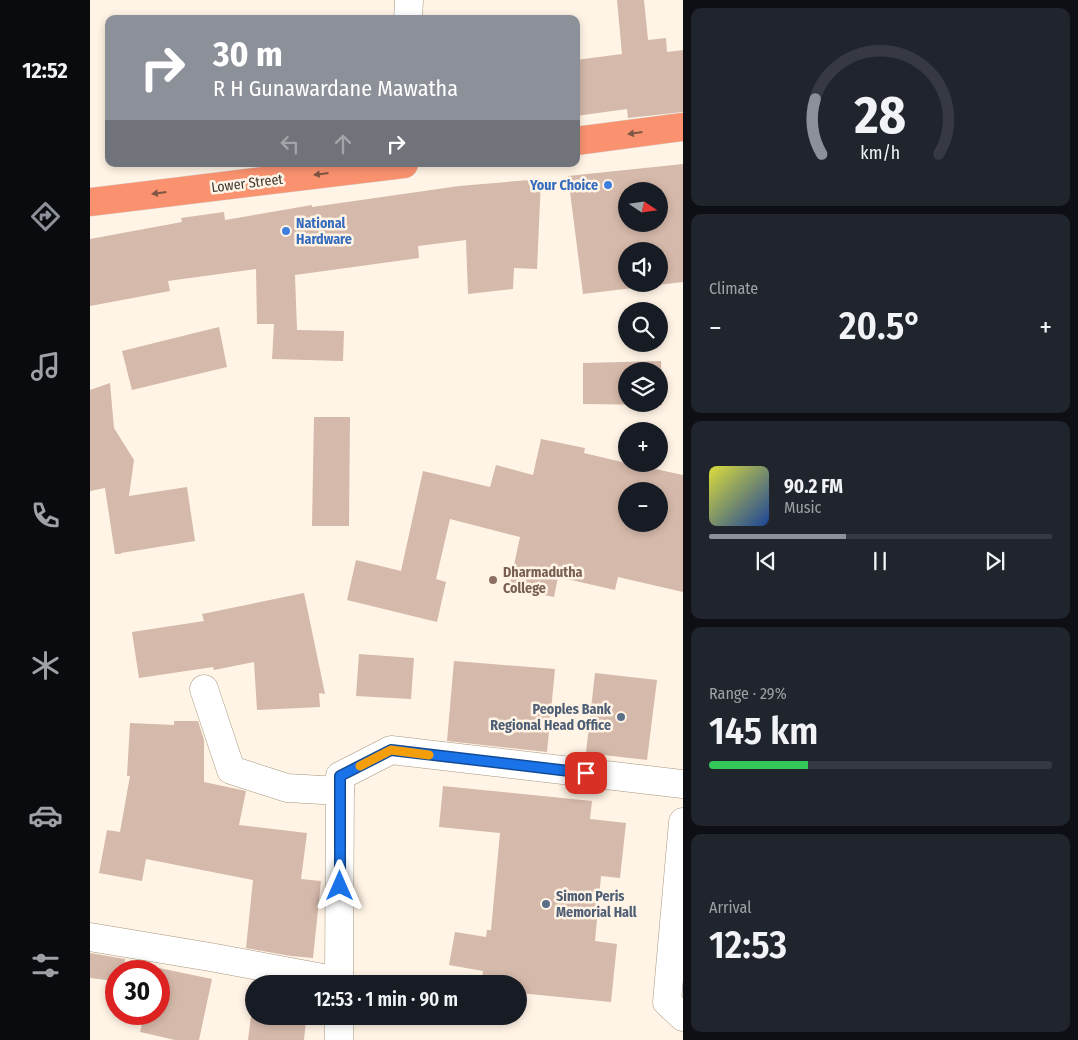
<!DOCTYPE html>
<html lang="en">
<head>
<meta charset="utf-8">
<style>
	:root { --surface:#171b24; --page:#20242c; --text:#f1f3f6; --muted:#9ea1a6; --line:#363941; --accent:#8c9099 }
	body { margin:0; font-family:"Fira Sans Condensed",sans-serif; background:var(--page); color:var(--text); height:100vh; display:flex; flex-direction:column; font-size:19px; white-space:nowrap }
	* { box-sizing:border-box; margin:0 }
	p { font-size:16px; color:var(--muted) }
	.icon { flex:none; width:28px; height:28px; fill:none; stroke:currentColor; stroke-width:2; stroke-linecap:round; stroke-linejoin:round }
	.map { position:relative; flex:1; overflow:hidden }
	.side { display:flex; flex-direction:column; gap:8px; padding:8px; background:#0d0f14; width:395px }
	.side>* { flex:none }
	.top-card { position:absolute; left:15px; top:15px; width:475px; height:152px; border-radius:10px; box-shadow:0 2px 8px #0003; background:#8c9099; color:#fff; overflow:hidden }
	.needle { width:32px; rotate:103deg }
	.controls { position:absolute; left:528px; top:182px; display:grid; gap:10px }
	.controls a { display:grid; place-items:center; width:50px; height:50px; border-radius:50%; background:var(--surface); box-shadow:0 2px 8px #0003; font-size:25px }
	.speed { position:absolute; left:15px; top:960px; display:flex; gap:10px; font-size:25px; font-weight:700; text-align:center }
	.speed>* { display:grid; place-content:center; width:65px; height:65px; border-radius:50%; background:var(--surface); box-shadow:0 2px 8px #0003; line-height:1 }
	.speed .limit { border:8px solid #d22; background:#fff; color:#111 }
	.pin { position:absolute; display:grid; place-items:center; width:42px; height:42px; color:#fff; margin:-21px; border-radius:10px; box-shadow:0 2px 8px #0006 }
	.me { position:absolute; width:55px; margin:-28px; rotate:0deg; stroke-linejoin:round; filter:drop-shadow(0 0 4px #0008) }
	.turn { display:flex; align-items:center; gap:18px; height:105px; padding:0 25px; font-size:22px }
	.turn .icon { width:65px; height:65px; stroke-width:2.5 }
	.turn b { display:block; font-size:35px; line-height:42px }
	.lanes { display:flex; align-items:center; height:48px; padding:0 25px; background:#0003; justify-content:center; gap:25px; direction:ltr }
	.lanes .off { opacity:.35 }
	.big { font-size:38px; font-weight:600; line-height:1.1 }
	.side .widget { flex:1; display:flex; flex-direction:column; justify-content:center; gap:8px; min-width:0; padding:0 18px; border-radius:10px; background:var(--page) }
	.side .dial { align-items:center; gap:0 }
	.dial svg { height:130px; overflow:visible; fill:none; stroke:var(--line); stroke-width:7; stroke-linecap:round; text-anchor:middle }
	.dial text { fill:var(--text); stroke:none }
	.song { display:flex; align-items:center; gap:15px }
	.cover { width:60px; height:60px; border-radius:8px; background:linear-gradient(135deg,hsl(60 70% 55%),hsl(220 70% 35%)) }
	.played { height:5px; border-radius:2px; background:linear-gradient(90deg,var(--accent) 40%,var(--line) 40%) }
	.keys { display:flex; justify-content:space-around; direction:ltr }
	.heat { display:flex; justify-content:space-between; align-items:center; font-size:28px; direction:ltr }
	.charge { height:8px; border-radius:4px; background:linear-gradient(90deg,#34c759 29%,var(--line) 0) }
	.trip { position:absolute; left:155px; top:975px; width:282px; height:50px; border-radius:25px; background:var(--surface); box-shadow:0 2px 8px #0003; font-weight:600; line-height:50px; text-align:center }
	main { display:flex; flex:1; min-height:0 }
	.tabs { display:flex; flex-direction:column; width:90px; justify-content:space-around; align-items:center; background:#090b0e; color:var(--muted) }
	.tabs .icon { width:35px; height:35px }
	.tabs .on { color:var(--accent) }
	.tabs b { font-size:22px; color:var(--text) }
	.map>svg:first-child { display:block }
	.building { fill:#d5b9aa; fill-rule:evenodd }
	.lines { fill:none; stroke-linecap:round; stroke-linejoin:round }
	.minor-casing { stroke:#a7977f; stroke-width:29 }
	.highway-casing { stroke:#d8d7d5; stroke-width:29 }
	.minor { stroke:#fff; stroke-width:28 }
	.highway { stroke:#fb926f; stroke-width:28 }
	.oneway { fill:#805744 }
	.route-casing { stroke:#114b97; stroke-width:12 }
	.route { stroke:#1a73e8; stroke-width:9 }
	.slow { stroke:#f59e0b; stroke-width:9 }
	.shop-dot { fill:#3f7fe0; stroke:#fff4e5; stroke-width:2 }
	.education-dot { fill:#8d6e63; stroke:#fff4e5; stroke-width:2 }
	.service-dot { fill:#5c6f8a; stroke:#fff4e5; stroke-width:2 }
	.labels { text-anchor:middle; stroke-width:5; stroke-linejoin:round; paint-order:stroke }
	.street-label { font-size:14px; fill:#3e372d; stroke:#fff4e5 }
	.shop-label { font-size:14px; font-weight:bold; fill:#366cbe; stroke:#fff4e5; text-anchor:end }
	.education-label { font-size:14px; font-weight:bold; fill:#785e54; stroke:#fff4e5; text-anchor:start }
	.service-label { font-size:14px; font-weight:bold; fill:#4e5e75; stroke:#fff4e5; text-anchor:end }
</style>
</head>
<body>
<main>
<nav class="tabs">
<b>12:52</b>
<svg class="icon on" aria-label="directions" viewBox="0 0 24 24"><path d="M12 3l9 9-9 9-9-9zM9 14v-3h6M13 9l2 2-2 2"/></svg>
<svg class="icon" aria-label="music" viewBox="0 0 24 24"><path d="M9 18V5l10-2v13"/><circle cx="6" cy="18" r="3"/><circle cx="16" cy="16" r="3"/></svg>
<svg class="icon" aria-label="phone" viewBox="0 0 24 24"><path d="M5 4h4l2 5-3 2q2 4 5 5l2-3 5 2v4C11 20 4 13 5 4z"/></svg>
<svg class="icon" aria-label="climate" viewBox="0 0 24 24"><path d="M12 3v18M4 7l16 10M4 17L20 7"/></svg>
<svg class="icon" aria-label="car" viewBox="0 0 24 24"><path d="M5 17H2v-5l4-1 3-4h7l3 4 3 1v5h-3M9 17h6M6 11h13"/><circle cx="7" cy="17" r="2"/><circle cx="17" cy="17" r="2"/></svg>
<svg class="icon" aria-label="filters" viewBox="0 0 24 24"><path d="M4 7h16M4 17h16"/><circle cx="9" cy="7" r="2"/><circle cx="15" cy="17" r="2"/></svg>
</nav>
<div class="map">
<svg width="593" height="1040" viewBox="0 0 593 1040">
	<rect width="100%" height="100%" fill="#fff4e5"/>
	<!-- building -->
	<g class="building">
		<path d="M527,0H554L558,40L576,38L577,52L593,50V112L538,118L537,109L486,116V60L532,54Z"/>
		<path d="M593,164V282L493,294L478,176ZM536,191H569V224H536ZM536,251H569V284H536Z"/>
		<path d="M451,179L447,269L424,268L423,289L378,294L376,240L328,246L329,258L205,275L207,330L254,331L253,361L182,359L184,324H167L166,269L78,281L80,291L0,306V239L92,222L91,218L134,212L135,220L222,205V207L369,186Z"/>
		<path d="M129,327L137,367L42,390L32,351Z"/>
		<path d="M571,361L572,405L493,404V363ZM536,371H569V404H536Z"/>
		<path d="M20,383L24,428L44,460L39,496L97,487L105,541L31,553V554H25L15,488L0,491V390Z"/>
		<path d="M224,417H260L259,526H222Z"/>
		<path d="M451,439L495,448L494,453L536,463V464H542L593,475V592L528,577L525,590L468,577L464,597L419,588L430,537L360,519L346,579L356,582L347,622L257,600L266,560L311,571L333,471L400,487L406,465L443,475ZM536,491H569V524H536Z"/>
		<path d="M214,593L235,694L229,693L230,707L167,710L164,662L124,670L123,667L49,678L42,632L114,621L112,614Z"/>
		<path d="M269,654L324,658L321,699L266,696Z"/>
		<path d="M364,661L465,669L457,752L357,741Z"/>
		<path d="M505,673L567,680L557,760L496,753Z"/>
		<path d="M84,721H108L114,740V782L156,791L149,825L217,833L211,879L231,881L223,958L201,956L156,948L163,880L56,859L52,881L9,873L17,830L30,832L40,776H37L40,723L84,725Z"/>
		<path d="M353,786L502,801L500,819L536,823L530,878L511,876L505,941L527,944L521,1002L429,993V984H392L393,971L359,965L365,932L396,937L397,930H401L410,833L349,827Z"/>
		<path d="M0,953L35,959L34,971H26V981L0,978Z"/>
		<path d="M69,968L122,979L109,1040H85L50,1032L54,1014H69Z"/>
		<path d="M161,1016H184L216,1021L214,1040H158Z"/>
	</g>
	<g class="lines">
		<!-- minor casing -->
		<g class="minor-casing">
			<g id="minor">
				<path d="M318,19L319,0"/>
				<path d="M114,689L141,770L197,788L250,791"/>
				<path d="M593,822L577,1002L593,1017"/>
				<path d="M0,937L120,957L249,981"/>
				<path d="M249,984L250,776L301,750L593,784"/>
				<path d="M249,1040V1016"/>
			</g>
		</g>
		<!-- highway casing -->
		<g class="highway-casing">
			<g id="highway">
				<path d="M486,141L593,127"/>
				<path d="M0,202L314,164"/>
			</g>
		</g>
		<!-- minor -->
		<use href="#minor" class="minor"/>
		<!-- highway -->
		<use href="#highway" class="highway"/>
	</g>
	<!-- one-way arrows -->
	<defs><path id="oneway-solid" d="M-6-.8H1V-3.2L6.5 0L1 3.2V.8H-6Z" transform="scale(1.25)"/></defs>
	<g class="oneway">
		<use href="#oneway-solid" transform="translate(545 133) rotate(172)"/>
		<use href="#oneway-solid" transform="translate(231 174) rotate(173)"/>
		<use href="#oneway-solid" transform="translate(69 193) rotate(173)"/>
	</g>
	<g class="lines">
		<!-- route casing -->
		<g class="route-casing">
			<path id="route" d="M250,886V776L301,750L496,773"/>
		</g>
		<!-- route -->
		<use href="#route" class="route"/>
		<!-- slow -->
		<path class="slow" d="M270,766L301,750L339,755"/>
	</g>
	<!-- markers -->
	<g class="shop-dot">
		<circle cx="518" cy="185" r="5"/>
		<circle cx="196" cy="231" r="5"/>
	</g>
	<circle class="education-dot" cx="403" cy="580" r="5"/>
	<g class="service-dot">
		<circle cx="531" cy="717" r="5"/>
		<circle cx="456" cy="904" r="5"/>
	</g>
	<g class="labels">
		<!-- street labels -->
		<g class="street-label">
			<text transform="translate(157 183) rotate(-7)" y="5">Lower Street</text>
		</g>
		<!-- shop labels -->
		<g class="shop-label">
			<text x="508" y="190">Your Choice</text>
			<text x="206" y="228" text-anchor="start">National<tspan x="206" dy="16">Hardware</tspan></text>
		</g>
		<!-- education labels -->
		<g class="education-label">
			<text x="413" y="577">Dharmadutha<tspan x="413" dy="16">College</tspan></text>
		</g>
		<!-- service labels -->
		<g class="service-label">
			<text x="521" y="714">Peoples Bank<tspan x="521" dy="16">Regional Head Office</tspan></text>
			<text x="466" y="901" text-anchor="start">Simon Peris<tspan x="466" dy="16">Memorial Hall</tspan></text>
		</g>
	</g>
</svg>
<div class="controls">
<a><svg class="needle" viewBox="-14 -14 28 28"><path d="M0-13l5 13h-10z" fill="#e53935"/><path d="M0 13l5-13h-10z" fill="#9ea1a6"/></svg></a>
<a><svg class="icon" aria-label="sound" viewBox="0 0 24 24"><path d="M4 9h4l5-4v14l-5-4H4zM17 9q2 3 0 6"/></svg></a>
<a><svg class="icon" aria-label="search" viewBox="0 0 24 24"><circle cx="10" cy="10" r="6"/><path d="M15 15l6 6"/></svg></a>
<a><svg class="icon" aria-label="layers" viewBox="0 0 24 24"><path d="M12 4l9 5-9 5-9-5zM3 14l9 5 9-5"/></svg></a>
<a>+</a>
<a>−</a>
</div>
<div class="speed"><div class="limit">30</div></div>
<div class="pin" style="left:496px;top:773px;background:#d93025"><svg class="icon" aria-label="arrive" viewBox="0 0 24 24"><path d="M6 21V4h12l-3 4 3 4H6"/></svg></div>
<svg class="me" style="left:250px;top:886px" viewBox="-20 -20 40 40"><path d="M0-17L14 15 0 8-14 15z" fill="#1a73e8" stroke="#fff" stroke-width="4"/></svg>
<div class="trip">12:53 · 1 min · 90 m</div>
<div class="top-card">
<div class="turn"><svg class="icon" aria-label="right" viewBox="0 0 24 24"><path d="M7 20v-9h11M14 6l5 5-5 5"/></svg><div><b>30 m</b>R H Gunawardane Mawatha</div></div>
<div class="lanes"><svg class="icon off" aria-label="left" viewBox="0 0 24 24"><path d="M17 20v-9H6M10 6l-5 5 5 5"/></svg><svg class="icon off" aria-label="ahead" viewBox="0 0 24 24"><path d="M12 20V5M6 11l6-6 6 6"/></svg><svg class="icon" aria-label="right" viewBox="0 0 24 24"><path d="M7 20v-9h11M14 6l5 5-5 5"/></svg></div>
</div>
</div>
<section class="side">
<div class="widget dial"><svg viewBox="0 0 100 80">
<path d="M14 69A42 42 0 1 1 86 69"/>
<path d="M14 69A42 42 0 0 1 10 35" stroke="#8c9099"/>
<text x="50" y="56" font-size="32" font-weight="700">28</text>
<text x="50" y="72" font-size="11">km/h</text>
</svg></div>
<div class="widget"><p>Climate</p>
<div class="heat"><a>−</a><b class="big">20.5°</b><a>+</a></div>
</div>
<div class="widget">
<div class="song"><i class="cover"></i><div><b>90.2 FM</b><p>Music</p></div></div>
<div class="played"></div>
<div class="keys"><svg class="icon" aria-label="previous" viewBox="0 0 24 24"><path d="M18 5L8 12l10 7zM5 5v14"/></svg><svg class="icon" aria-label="pause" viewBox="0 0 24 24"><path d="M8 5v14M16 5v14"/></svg><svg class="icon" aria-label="next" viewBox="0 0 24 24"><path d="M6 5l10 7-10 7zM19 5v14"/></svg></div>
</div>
<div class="widget"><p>Range · 29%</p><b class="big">145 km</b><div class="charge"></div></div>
<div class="widget"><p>Arrival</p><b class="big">12:53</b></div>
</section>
</main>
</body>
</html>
